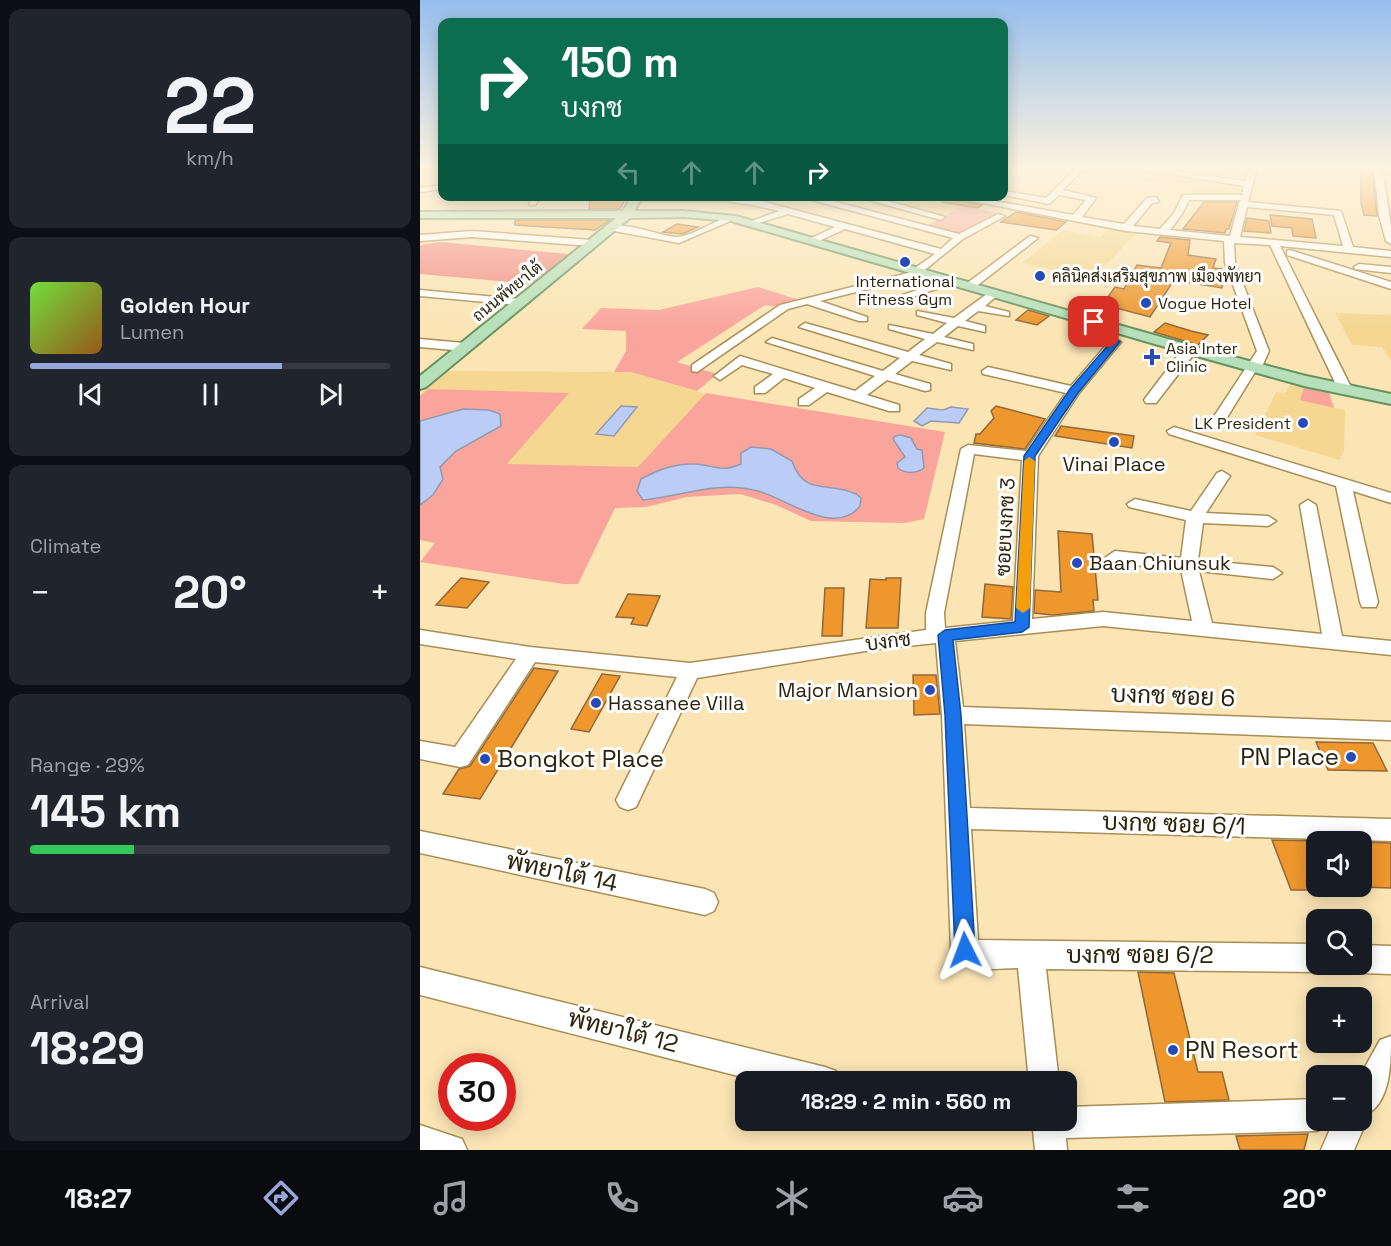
<!DOCTYPE html>
<html lang="en">
<head>
<meta charset="utf-8">
<style>
	:root { --surface:#171b24; --page:#20242c; --text:#f1f3f6; --muted:#9ea1a6; --line:#363941; --accent:#97a7db }
	body { margin:0; font-family:"Space Grotesk",Sarabun,sans-serif; background:var(--page); color:var(--text); height:100vh; display:flex; flex-direction:column; font-size:22px; white-space:nowrap }
	* { box-sizing:border-box; margin:0 }
	p { font-size:20px; color:var(--muted) }
	.icon { flex:none; width:33px; height:33px; fill:none; stroke:currentColor; stroke-width:2; stroke-linecap:round; stroke-linejoin:round }
	.map { position:relative; flex:1; overflow:hidden }
	.sheet { display:flex; flex-direction:column; gap:9px; padding:9px; background:#0d0f14; width:420px }
	.sheet>* { flex:none }
	.hud { position:absolute; left:18px; top:18px; width:570px; height:183px; border-radius:12px; box-shadow:0 3px 15px #0003; background:#0b6e4f; color:#fff; overflow:hidden }
	.fabs { position:absolute; left:886px; top:831px; display:grid; gap:12px }
	.fabs a { display:grid; place-items:center; width:66px; height:66px; border-radius:12px; background:var(--surface); box-shadow:0 3px 15px #0003; font-size:30px }
	.speed { position:absolute; left:18px; top:1053px; display:flex; gap:12px; font-size:30px; font-weight:700; text-align:center }
	.speed>* { display:grid; place-content:center; width:78px; height:78px; border-radius:50%; background:var(--surface); box-shadow:0 3px 15px #0003; line-height:1 }
	.speed .limit { border:9px solid #d22; background:#fff; color:#111 }
	.pin { position:absolute; display:grid; place-items:center; width:51px; height:51px; color:#fff; margin:-26px; border-radius:12px; box-shadow:0 3px 9px #0006 }
	.me { position:absolute; width:66px; margin:-33px; rotate:357deg; stroke-linejoin:round; filter:drop-shadow(0 0 4px #0008) }
	.turn { display:flex; align-items:center; gap:21px; height:126px; padding:0 24px; font-size:27px }
	.turn .icon { width:78px; height:78px; stroke-width:2.5 }
	.turn b { display:block; font-size:42px; line-height:51px }
	.lanes { display:flex; align-items:center; height:57px; padding:0 24px; background:#0003; justify-content:center; gap:30px; direction:ltr }
	.lanes .off { opacity:.35 }
	.big { font-size:45px; font-weight:700; line-height:1.1 }
	.sheet .tile { flex:1; display:flex; flex-direction:column; justify-content:center; gap:9px; min-width:0; padding:0 21px; border-radius:12px; background:var(--page) }
	.sheet .dial { align-items:center; gap:0 }
	.dial b { font-size:78px; line-height:1 }
	.song { display:flex; align-items:center; gap:18px }
	.cover { width:72px; height:72px; border-radius:9px; background:linear-gradient(135deg,hsl(100 70% 55%),hsl(30 70% 35%)) }
	.played { height:6px; border-radius:3px; background:linear-gradient(90deg,var(--accent) 70%,var(--line) 70%) }
	.keys { display:flex; justify-content:space-around; direction:ltr }
	.heat { display:flex; justify-content:space-between; align-items:center; font-size:33px; direction:ltr }
	.charge { height:9px; border-radius:4px; background:linear-gradient(90deg,#34c759 29%,var(--line) 0) }
	.trip { position:absolute; left:315px; top:1071px; width:342px; height:60px; border-radius:12px; background:var(--surface); box-shadow:0 3px 15px #0003; font-weight:700; line-height:60px; text-align:center }
	.dock { display:flex; height:96px; justify-content:space-around; align-items:center; background:#090b0e; color:var(--muted) }
	.dock .icon { width:42px; height:42px }
	.dock .current { color:var(--accent) }
	.dock b { font-size:27px; color:var(--text) }
	main { display:flex; flex:1; min-height:0 }
	.map>svg:first-child { display:block }
	.built { fill:#f5d792 }
	.green { fill:#faa59c }
	.forest { fill:#f29086 }
	.water { fill:#bbcdf6; stroke:#909aaf; stroke-width:1.5 }
	.building { fill:#ed972d; stroke:#92673a; stroke-width:1.5 }
	.lines { fill:none; stroke-linecap:round; stroke-linejoin:round }
	.minor-casing { stroke:#a88e54; stroke-width:3 }
	.major-casing { stroke:#66915e; stroke-width:4 }
	.minor { fill:#fff; fill-rule:evenodd }
	.major { fill:#b6e0b9; fill-rule:evenodd }
	.route { fill:#1a73e8; stroke:#114b97; stroke-width:1.5 }
	.slow { fill:#f59e0b }
	.poi-dot { fill:#284ab9; stroke:#fff; stroke-width:2 }
	.labels { text-anchor:middle; stroke-width:6; stroke-linejoin:round; paint-order:stroke }
	.far-poi-label { font-size:16px; fill:#2d230a; stroke:#fff; text-anchor:start }
	.far-street-label { font-size:16px; fill:#2d230a; stroke:#fff }
	.poi-label { font-size:20px; fill:#2d230a; stroke:#fff; text-anchor:start }
	.street-label { font-size:20px; fill:#2d230a; stroke:#fff }
	.near-street-label { font-size:24px; fill:#2d230a; stroke:#fff }
	.near-poi-label { font-size:24px; fill:#2d230a; stroke:#fff; text-anchor:start }
</style>
</head>
<body>
<main>
<section class="sheet">
<div class="tile dial"><b>22</b><p>km/h</p></div>
<div class="tile">
<div class="song"><i class="cover"></i><div><b>Golden Hour</b><p>Lumen</p></div></div>
<div class="played"></div>
<div class="keys"><svg class="icon" aria-label="previous" viewBox="0 0 24 24"><path d="M18 5L8 12l10 7zM5 5v14"/></svg><svg class="icon" aria-label="pause" viewBox="0 0 24 24"><path d="M8 5v14M16 5v14"/></svg><svg class="icon" aria-label="next" viewBox="0 0 24 24"><path d="M6 5l10 7-10 7zM19 5v14"/></svg></div>
</div>
<div class="tile"><p>Climate</p>
<div class="heat"><a>−</a><b class="big">20°</b><a>+</a></div>
</div>
<div class="tile"><p>Range · 29%</p><b class="big">145 km</b><div class="charge"></div></div>
<div class="tile"><p>Arrival</p><b class="big">18:29</b></div>
</section>
<div class="map">
<svg width="971" height="1150" viewBox="0 0 971 1150">
	<rect width="100%" height="100%" fill="#fbe5b5"/>
	<!-- built -->
	<g class="built">
		<path d="M664,168H714L761,177L824,184L822,197L775,195L753,185L660,172Z"/>
		<path d="M442,197H491L541,206L523,216Z"/>
		<path d="M690,229L717,232L673,279L602,263L643,230L680,237Z"/>
		<path d="M915,313L971,315V361L962,347L932,345Z"/>
		<path d="M28,371L211,372L286,394L217,468L0,540V394Z"/>
		<path d="M870,385L909,393L914,408L925,410L924,451L920,460L835,435L856,392L865,393Z"/>
	</g>
	<!-- green -->
	<g class="green">
		<path d="M542,206L582,214L541,235L504,227Z"/>
		<path d="M338,287L383,301L358,307L345,305L257,362L297,374L277,391L211,372H194L206,351V331L162,329L181,308L239,310Z"/>
		<path d="M884,388L909,393L914,408L880,400Z"/>
		<path d="M9,389L149,393L87,464L218,467L286,393L525,432L504,519L484,523L391,521L356,505L320,494L267,497L226,507L195,508L158,584H144L0,562L15,543L0,540V396Z"/>
	</g>
	<!-- forest -->
	<path class="forest" d="M20,242L148,254L111,284L0,274V245Z"/>
	<!-- water -->
	<g class="water">
		<path d="M201,406L217,407L194,436L176,434Z"/>
		<path d="M531,407L548,409L539,423L511,421L502,426L494,421L507,408L523,410Z"/>
		<path d="M43,409L69,410L80,414L81,426L36,451L20,467L23,479L13,495L0,505V421Z"/>
		<path d="M481,435L491,438L497,449L502,450L504,468C496,474 486,474 478,468L477,463L485,457L473,439L475,436Z"/>
		<path d="M331,447L351,449L372,461C384,497 409,481 436,494L441,498L440,506C415,538 366,498 338,491C298,480 262,496 223,500L217,491L221,479C238,470 255,463 275,464C294,465 300,473 321,464V453Z"/>
	</g>
	<!-- building -->
	<g class="building">
		<path d="M941,168H952L957,216L944,215L941,203Z"/>
		<path d="M207,196L200,209H169L170,198Z"/>
		<path d="M522,196L526,198L562,205L558,208L522,202Z"/>
		<path d="M784,202H817L809,229H806L805,233L763,229Z"/>
		<path d="M596,212L646,222L636,230L581,222Z"/>
		<path d="M850,215L892,219L896,238L873,236L872,228L852,226Z"/>
		<path d="M827,218L849,221L851,233L824,231Z"/>
		<path d="M95,220H190L175,230L95,225Z"/>
		<path d="M257,224L278,227L262,234L243,232Z"/>
		<path d="M740,237L770,240L768,255L796,259L793,268L802,269L801,273H805L802,288L754,280L730,317L689,306L685,301L695,287L704,289L717,265L741,268L751,243L737,241Z"/>
		<path d="M608,310L629,316L617,325L596,320Z"/>
		<path d="M745,323L771,331L788,335L778,345L734,332Z"/>
		<path d="M576,406L625,419L605,449L554,443L556,434H560L574,418L571,411Z"/>
		<path d="M641,426L714,436L712,448L635,436Z"/>
		<path d="M638,531L672,534L678,600H673L674,611L633,615L614,613L615,590L641,592Z"/>
		<path d="M41,578L69,582L47,608L16,605Z"/>
		<path d="M466,578H481L478,628H446L450,579L466,580Z"/>
		<path d="M565,584L593,587L591,619L562,617Z"/>
		<path d="M405,588H424L422,636H402Z"/>
		<path d="M208,594L240,596L227,626L211,624L214,618L196,617Z"/>
		<path d="M114,668L138,671L60,799L23,794L39,769L50,766Z"/>
		<path d="M182,674L200,676L169,732L151,729Z"/>
		<path d="M493,675H516L520,714L494,715Z"/>
		<path d="M896,742L953,743L967,771L908,770Z"/>
		<path d="M852,840L897,841V890H871Z"/>
		<path d="M942,842L971,843V888L942,887Z"/>
		<path d="M718,972L754,973L778,1072H802L809,1100L745,1102Z"/>
		<path d="M888,1134L884,1150H820L816,1136Z"/>
	</g>
	<g class="lines">
		<!-- minor casing -->
		<g class="minor-casing">
			<g id="minor">
				<path d="M656,168H664L643,190L676,198L662,217L704,224L727,198L736,197L739,202L732,203L713,226L740,229L754,213L763,195H822L824,186L713,168H733L825,181L829,168H837L828,202L921,211L933,247L971,251V257L860,246L932,389L930,392L925,393L918,389L850,245L814,243L815,263L849,351L840,371L835,372L803,424L796,428L789,424L837,351L805,263L804,241L706,231L526,196H547L653,215L666,200L639,195L629,204L584,195V191L626,198ZM769,200H820L810,236L750,230L762,214ZM827,207L914,215L923,246L820,237Z"/>
				<path d="M954,168H962L971,226V244L966,241L959,215Z"/>
				<path d="M22,185V189L0,192V188Z"/>
				<path d="M113,196H122L115,205H109Z"/>
				<path d="M217,196H308L334,199L521,249L533,238L377,196H393L539,234L578,214L585,216L543,239L496,277L400,301L447,317V321H439L387,304L368,309L277,372L272,371V365L360,305L488,273L515,254L425,229L397,242H391V238L415,227L368,214L332,225V221L359,211L333,205L305,201H214Z"/>
				<path d="M434,196H450L525,217L521,220Z"/>
				<path d="M309,216L317,218L259,243L183,229C199,218 238,236 257,237C269,237 296,221 309,216Z"/>
				<path d="M52,231L171,240L176,243L171,246L52,237L0,241V235Z"/>
				<path d="M610,236L618,238L554,288H546V284Z"/>
				<path d="M870,250L971,282V289L867,255V251Z"/>
				<path d="M939,264L971,267V273L935,269L934,267Z"/>
				<path d="M531,279L540,281L465,306L455,304Z"/>
				<path d="M0,290L99,299L105,302L99,305L0,296Z"/>
				<path d="M571,291L580,293L565,306L589,312V316L558,311L545,321L565,326V332L538,326L524,337L553,344V350L517,342L499,355L531,364V370L492,361L475,374L510,384V390L505,391L467,380L447,395L479,405V411H469L407,392L389,405H379V399L395,388L364,378L345,393H335V387L353,374L322,365L300,380L294,376L320,356L435,391L455,376L346,342L352,338L463,371L480,358L379,327L385,323L488,352L505,339L469,329V325L513,334L527,323L497,315V311L534,318Z"/>
				<path d="M676,319L680,320L687,333L701,342L659,393L618,456L612,619L683,612L772,621L761,570L695,563L686,557L695,551L761,558L766,520L709,507L707,504L715,499L771,511L797,473L802,471L810,476L786,513L848,516L856,521L848,526L783,523L778,560L853,567L862,573L853,579L779,571L792,623L902,634L880,505L888,500L896,505L922,636L971,641V655L683,626L535,641L543,707L971,722V740L544,724L550,808L971,819V841L551,829L558,940L897,944V964H908L907,968L897,972L626,969L639,1082H609L598,968C574,968 542,976 531,949L522,715L516,643L458,649L277,678L216,807L208,810L200,807L196,800L257,677L115,662L48,765L40,767L0,759V741L35,747L96,659L0,644V630L110,647L270,663L506,630V613L541,449L548,445L606,451L646,393L563,374L562,371L568,367L651,386L688,343L678,338L670,322ZM554,454L602,460L593,621L525,628L524,613Z"/>
				<path d="M0,339L44,343L50,347L44,351L0,347Z"/>
				<path d="M771,346L777,350L736,403H726L724,400L758,355Z"/>
				<path d="M754,427L971,493V503L933,491L958,602L956,607H942L940,602L916,486L749,434L747,431Z"/>
				<path d="M0,831L285,889L294,893L298,902L294,911L285,915L0,853Z"/>
				<path d="M942,945L971,946V974L942,973L932,969L930,964H942Z"/>
				<path d="M0,967L405,1067L416,1071L420,1082H342L0,995Z"/>
				<path d="M971,1036C971,1062 971,1104 945,1115L947,1120L934,1150H901L914,1120H942V1076H940L960,1040Z"/>
				<path d="M897,1099V1120H911L908,1126L897,1131L646,1138L647,1150H615L612,1120H646V1107Z"/>
				<path d="M0,1125L42,1139L47,1150H0Z"/>
			</g>
		</g>
		<!-- major casing -->
		<g class="major-casing">
			<path id="major" d="M212,196H223L214,211H263L316,216L776,347L886,376L971,394V404L884,386L766,353L311,221L263,217L210,218L6,387L0,389V376L196,218H0V212L203,211Z"/>
		</g>
		<!-- minor -->
		<use href="#minor" class="minor"/>
		<!-- major -->
		<use href="#major" class="major"/>
	</g>
	<!-- sky -->
	<linearGradient id="sky" x2="0" y2="1"><stop stop-color="#96beee"/><stop offset="0.51" stop-color="#fdf3de"/><stop offset="1" stop-color="#fdf3de" stop-opacity="0"/></linearGradient>
	<rect width="971" height="329" fill="url(#sky)"/>
	<!-- route -->
	<path class="route" d="M671,320H677L686,333L700,342L658,393L615,456L609,627L602,632L533,640L541,715L555,950L552,957L545,960L538,957L535,950L525,715L518,635L525,630L595,622L604,456L650,389L690,343L679,337Z"/>
	<!-- slow -->
	<path class="slow" d="M609,457L615,461L610,608L603,613L596,608L604,461Z"/>
	<!-- markers -->
	<g class="poi-dot">
		<circle cx="485" cy="262" r="6"/>
		<circle cx="620" cy="276" r="6"/>
		<circle cx="726" cy="303" r="6"/>
		<path d="M729 348h6v6h6v6h-6v6h-6v-6h-6v-6h6z"/>
		<circle cx="883" cy="423" r="6"/>
		<circle cx="694" cy="442" r="6"/>
		<circle cx="657" cy="563" r="6"/>
		<circle cx="510" cy="690" r="6"/>
		<circle cx="176" cy="703" r="6"/>
		<circle cx="931" cy="757" r="6"/>
		<circle cx="65" cy="759" r="6"/>
		<circle cx="753" cy="1050" r="6"/>
	</g>
	<g class="labels">
		<!-- far-poi labels -->
		<g class="far-poi-label">
			<text x="632" y="282">คลินิคส่งเสริมสุขภาพ เมืองพัทยา</text>
			<text x="485" y="287" text-anchor="middle">International<tspan x="485" dy="18">Fitness Gym</tspan></text>
			<text x="738" y="309">Vogue Hotel</text>
			<text x="746" y="354">Asia Inter<tspan x="746" dy="18">Clinic</tspan></text>
			<text x="871" y="429" text-anchor="end">LK President</text>
		</g>
		<!-- far-street labels -->
		<g class="far-street-label">
			<text transform="translate(87 291) rotate(-39)" y="6">ถนนพัทยาใต้</text>
		</g>
		<!-- poi labels -->
		<g class="poi-label">
			<text x="694" y="471" text-anchor="middle">Vinai Place</text>
			<text x="669" y="570">Baan Chiunsuk</text>
			<text x="498" y="697" text-anchor="end">Major Mansion</text>
			<text x="188" y="710">Hassanee Villa</text>
		</g>
		<!-- street labels -->
		<g class="street-label">
			<text transform="translate(585 527) rotate(-87)" y="7">ซอยบงกช 3</text>
			<text transform="translate(468 641) rotate(-7)" y="7">บงกช</text>
		</g>
		<!-- near-street labels -->
		<g class="near-street-label">
			<text transform="translate(753 696) rotate(2)" y="8">บงกช ซอย 6</text>
			<text transform="translate(754 824) rotate(2)" y="8">บงกช ซอย 6/1</text>
			<text transform="translate(142 872) rotate(12)" y="8">พัทยาใต้ 14</text>
			<text x="720" y="963">บงกช ซอย 6/2</text>
			<text transform="translate(203 1031) rotate(14)" y="8">พัทยาใต้ 12</text>
		</g>
		<!-- near-poi labels -->
		<g class="near-poi-label">
			<text x="919" y="765" text-anchor="end">PN Place</text>
			<text x="77" y="767">Bongkot Place</text>
			<text x="765" y="1058">PN Resort</text>
		</g>
	</g>
</svg>
<div class="fabs">
<a><svg class="icon" aria-label="sound" viewBox="0 0 24 24"><path d="M4 9h4l5-4v14l-5-4H4zM17 9q2 3 0 6"/></svg></a>
<a><svg class="icon" aria-label="search" viewBox="0 0 24 24"><circle cx="10" cy="10" r="6"/><path d="M15 15l6 6"/></svg></a>
<a>+</a>
<a>−</a>
</div>
<div class="speed"><div class="limit">30</div></div>
<div class="pin" style="left:674px;top:322px;background:#d93025"><svg class="icon" aria-label="arrive" viewBox="0 0 24 24"><path d="M6 21V4h12l-3 4 3 4H6"/></svg></div>
<svg class="me" style="left:545px;top:950px" viewBox="-20 -20 40 40"><path d="M0-17L14 15 0 8-14 15z" fill="#1a73e8" stroke="#fff" stroke-width="4"/></svg>
<div class="trip">18:29 · 2 min · 560 m</div>
<div class="hud">
<div class="turn"><svg class="icon" aria-label="right" viewBox="0 0 24 24"><path d="M7 20v-9h11M14 6l5 5-5 5"/></svg><div><b>150 m</b>บงกช</div></div>
<div class="lanes"><svg class="icon off" aria-label="left" viewBox="0 0 24 24"><path d="M17 20v-9H6M10 6l-5 5 5 5"/></svg><svg class="icon off" aria-label="ahead" viewBox="0 0 24 24"><path d="M12 20V5M6 11l6-6 6 6"/></svg><svg class="icon off" aria-label="ahead" viewBox="0 0 24 24"><path d="M12 20V5M6 11l6-6 6 6"/></svg><svg class="icon" aria-label="right" viewBox="0 0 24 24"><path d="M7 20v-9h11M14 6l5 5-5 5"/></svg></div>
</div>
</div>
</main>
<nav class="dock">
<b>18:27</b>
<svg class="icon current" aria-label="directions" viewBox="0 0 24 24"><path d="M12 3l9 9-9 9-9-9zM9 14v-3h6M13 9l2 2-2 2"/></svg>
<svg class="icon" aria-label="music" viewBox="0 0 24 24"><path d="M9 18V5l10-2v13"/><circle cx="6" cy="18" r="3"/><circle cx="16" cy="16" r="3"/></svg>
<svg class="icon" aria-label="phone" viewBox="0 0 24 24"><path d="M5 4h4l2 5-3 2q2 4 5 5l2-3 5 2v4C11 20 4 13 5 4z"/></svg>
<svg class="icon" aria-label="climate" viewBox="0 0 24 24"><path d="M12 3v18M4 7l16 10M4 17L20 7"/></svg>
<svg class="icon" aria-label="car" viewBox="0 0 24 24"><path d="M5 17H2v-5l4-1 3-4h7l3 4 3 1v5h-3M9 17h6M6 11h13"/><circle cx="7" cy="17" r="2"/><circle cx="17" cy="17" r="2"/></svg>
<svg class="icon" aria-label="filters" viewBox="0 0 24 24"><path d="M4 7h16M4 17h16"/><circle cx="9" cy="7" r="2"/><circle cx="15" cy="17" r="2"/></svg>
<b>20°</b>
</nav>
</body>
</html>
